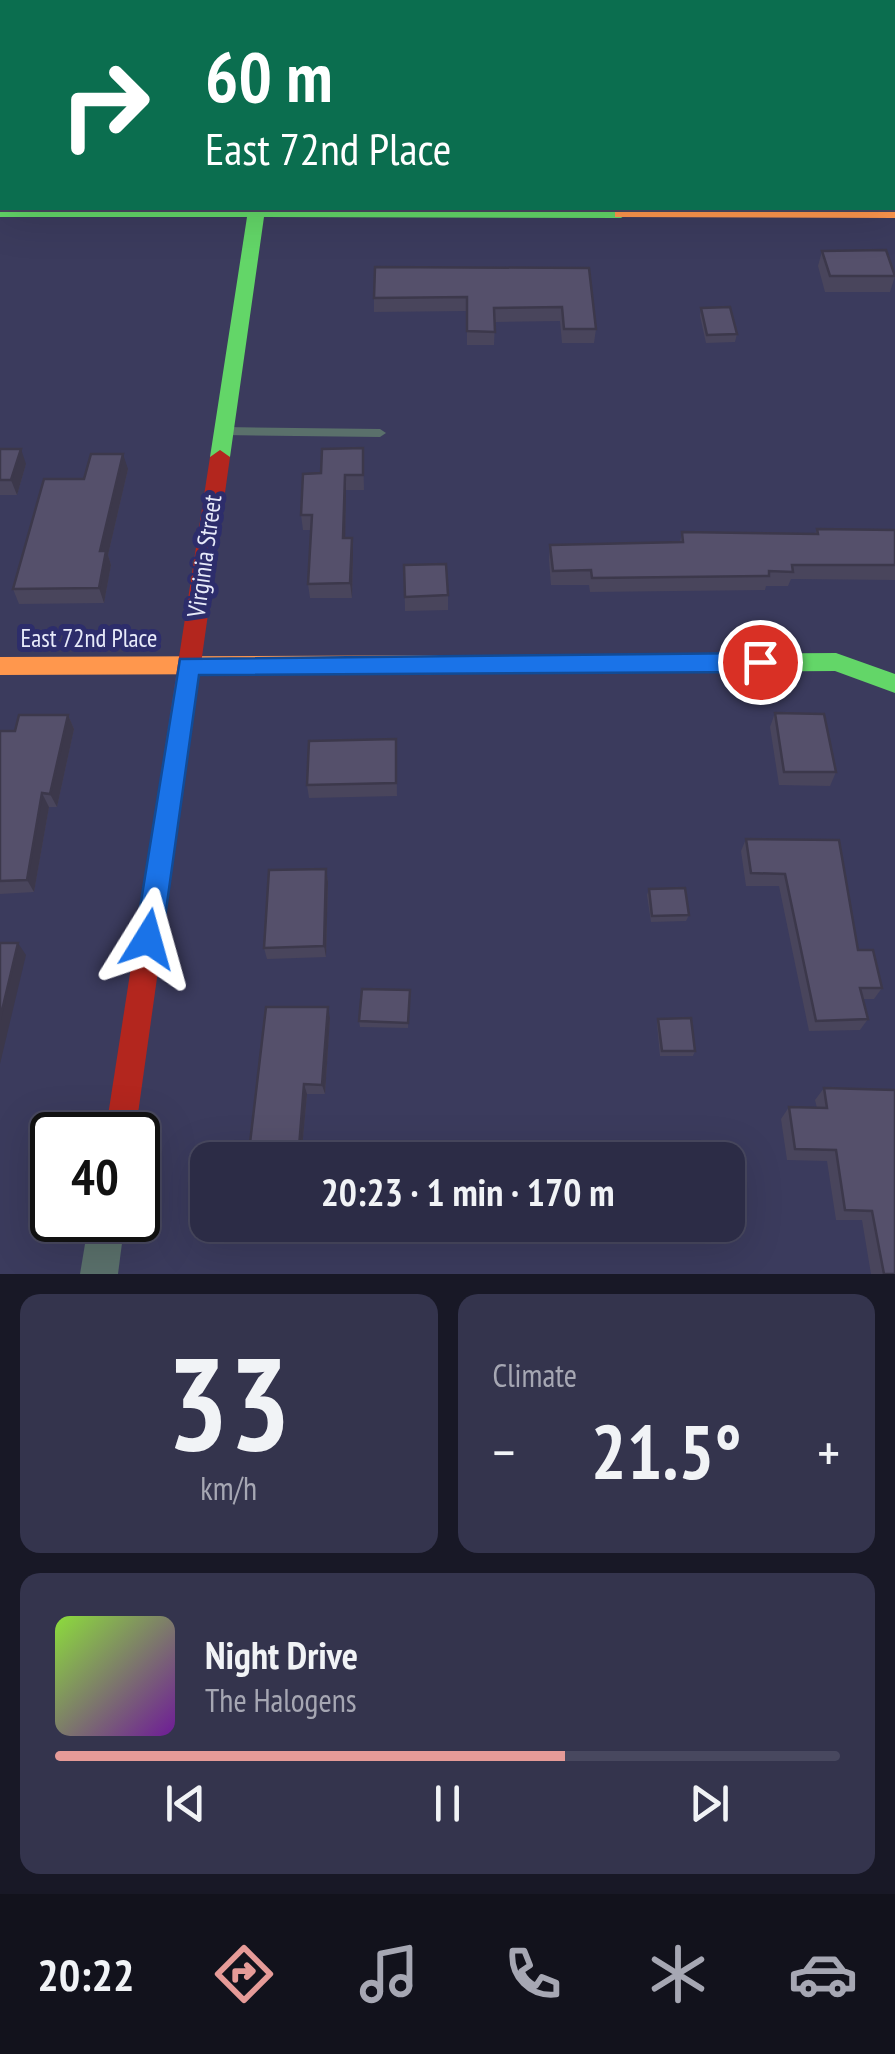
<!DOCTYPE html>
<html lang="en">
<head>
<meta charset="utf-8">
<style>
	:root { --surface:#2c2c46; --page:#34344d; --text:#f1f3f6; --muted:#a6a7b3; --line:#48485f; --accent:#e69b98 }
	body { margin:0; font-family:"PT Sans Narrow",sans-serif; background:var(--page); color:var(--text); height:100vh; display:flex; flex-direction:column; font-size:38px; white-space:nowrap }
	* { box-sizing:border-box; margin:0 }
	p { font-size:32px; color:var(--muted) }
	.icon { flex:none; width:55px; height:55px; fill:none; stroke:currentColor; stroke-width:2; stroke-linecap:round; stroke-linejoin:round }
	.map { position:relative; height:1274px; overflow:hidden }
	.sheet { display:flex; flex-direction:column; gap:20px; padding:20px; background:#181826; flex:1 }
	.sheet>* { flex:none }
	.top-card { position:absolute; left:0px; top:0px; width:895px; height:210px; box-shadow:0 10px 40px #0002,0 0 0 2px var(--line); background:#0b6e4f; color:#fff; overflow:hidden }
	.speed { position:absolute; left:30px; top:1112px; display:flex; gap:20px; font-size:50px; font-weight:700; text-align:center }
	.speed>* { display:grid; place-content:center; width:130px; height:130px; border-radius:50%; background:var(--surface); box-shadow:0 10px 40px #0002,0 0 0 2px var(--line); line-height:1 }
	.speed .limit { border:5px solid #111; border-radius:15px; background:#fff; color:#111 }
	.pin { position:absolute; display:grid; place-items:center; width:85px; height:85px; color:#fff; margin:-42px; border:5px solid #fff; border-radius:50%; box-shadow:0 2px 10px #0007 }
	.me { position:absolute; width:110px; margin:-55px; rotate:8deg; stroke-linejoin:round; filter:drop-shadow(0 0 8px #0008) }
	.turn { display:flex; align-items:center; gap:35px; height:210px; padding:0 40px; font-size:45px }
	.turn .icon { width:130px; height:130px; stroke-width:2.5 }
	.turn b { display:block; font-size:70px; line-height:85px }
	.big { font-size:75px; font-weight:800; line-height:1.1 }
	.sheet .widget { flex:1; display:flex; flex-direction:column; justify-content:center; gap:15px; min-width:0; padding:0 35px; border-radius:20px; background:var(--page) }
	.sheet .dial { align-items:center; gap:0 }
	.dial b { font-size:130px; line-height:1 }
	.song { display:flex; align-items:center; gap:30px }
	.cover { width:120px; height:120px; border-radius:15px; background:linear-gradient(135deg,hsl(90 70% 55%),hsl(280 70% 35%)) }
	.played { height:10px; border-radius:5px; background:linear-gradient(90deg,var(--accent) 65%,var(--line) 65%) }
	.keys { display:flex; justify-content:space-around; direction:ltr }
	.heat { display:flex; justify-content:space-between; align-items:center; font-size:55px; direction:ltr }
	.sheet .tiles { flex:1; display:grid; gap:20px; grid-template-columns:1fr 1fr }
	.widget:last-child { grid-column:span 2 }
	.trip { position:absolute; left:190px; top:1142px; width:555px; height:100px; border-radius:20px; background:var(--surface); box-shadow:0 10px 40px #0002,0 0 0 2px var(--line); font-weight:800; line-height:100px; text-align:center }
	.dock { display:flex; height:160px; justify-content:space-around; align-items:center; background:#12121c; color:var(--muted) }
	.dock .icon { width:70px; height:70px }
	.dock .selected { color:var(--accent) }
	.dock b { font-size:45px; color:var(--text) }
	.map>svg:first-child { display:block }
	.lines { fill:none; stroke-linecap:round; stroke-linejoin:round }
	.lane { fill:#5a706b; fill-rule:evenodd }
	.street { fill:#5a706b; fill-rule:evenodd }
	.fast { fill:#63d668; fill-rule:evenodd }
	.slow { fill:#ff974d; fill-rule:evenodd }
	.jam { fill:#b3261e; fill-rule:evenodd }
	.wall { fill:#49455c }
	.shaded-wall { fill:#3c384b }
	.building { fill:#55506b; stroke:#3c384b; stroke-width:2.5 }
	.route { fill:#1a73e8; stroke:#114b97; stroke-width:2.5 }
	.labels { text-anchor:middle; stroke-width:10; stroke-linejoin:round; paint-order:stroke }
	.street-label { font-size:25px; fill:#e7eaf9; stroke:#2d2d6b }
</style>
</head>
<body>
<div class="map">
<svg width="895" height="1274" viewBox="0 0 895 1274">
	<rect width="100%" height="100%" fill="#3b3b5d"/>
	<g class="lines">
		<!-- lane -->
		<path class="lane" d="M223,427L380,429L386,433L380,437L223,435L217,431Z"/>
		<!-- street -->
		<path class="street" d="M89,1220H125L118,1274H80Z"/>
		<!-- fast -->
		<g class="fast">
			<path d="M0,207L621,208L629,213L621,218L264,217L230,457L220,464L210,457L247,217H0Z"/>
			<path d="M836,653L895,674V693L835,671L515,673L507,671L504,664L507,657L515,655Z"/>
		</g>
		<!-- slow -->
		<g class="slow">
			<path d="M621,208H895V218L615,217V209Z"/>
			<path d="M515,655L523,657L526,664L523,671L515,673L0,675V657Z"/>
		</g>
		<!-- jam -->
		<path class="jam" d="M220,450L230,457L135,1135H105L210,457Z"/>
	</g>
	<!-- wall -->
	<g class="wall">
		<path d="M892,117H895V158L892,157Z"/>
		<path d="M822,251L895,276L890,292H825L818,266Z"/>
		<path d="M589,268L596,329L594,343H562L560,321L495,322L494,345H467V311L374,312V298Z"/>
		<path d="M701,308L737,334L735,342L706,343L700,316Z"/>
		<path d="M363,448L364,490H346L345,538H352L353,553L352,598H310L308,584L311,530H303L301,515L321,473Z"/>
		<path d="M0,449L26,464L17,495H0Z"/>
		<path d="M128,469L108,555L111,565L104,603L19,604L13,589L84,479Z"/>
		<path d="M817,529L895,530V580L791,579L788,586H766L765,590L590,592L589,585H551L549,560L550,545L680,542L682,532L815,534Z"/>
		<path d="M404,565L448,595V610L405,611Z"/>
		<path d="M775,713L836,772L830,786L779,785L770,727Z"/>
		<path d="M68,715L74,729L57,807H49L34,892L0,894V731H15Z"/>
		<path d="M396,739L397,796L309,798L307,785Z"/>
		<path d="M746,839L839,840L858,950L882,988L874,999H863L868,1019L860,1030L809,1031L779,886H746L741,851Z"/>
		<path d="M326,869L328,882L326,957L267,959L264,948Z"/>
		<path d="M649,889L689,915L686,921L651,922L647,895Z"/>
		<path d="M410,990L408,1028L360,1027L359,1021Z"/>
		<path d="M330,1018L325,1094H307L301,1160H248Z"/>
		<path d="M658,1019L695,1051L693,1056H660L657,1024Z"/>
		<path d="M824,1088L895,1090V1274H871L862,1220H836L827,1161L787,1160L781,1119L789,1107L817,1108L815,1100Z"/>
		<path d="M240,1225H296L295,1234L244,1232Z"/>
	</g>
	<!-- shaded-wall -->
	<g class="shaded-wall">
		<path d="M21,449L26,464L17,495L11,480Z"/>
		<path d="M123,454L128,469L108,555L111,565L104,603L99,588L100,551Z"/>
		<path d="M345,475L346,490L345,553L343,538Z"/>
		<path d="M352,538L353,553L352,598L350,583Z"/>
		<path d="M68,715L74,729L57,807L50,794Z"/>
		<path d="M42,793L49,807L34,892L27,880Z"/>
		<path d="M326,869L328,882L326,957L324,946Z"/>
		<path d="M18,943L26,955L0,1064V1019Z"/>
		<path d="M328,1007L330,1018L325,1094L322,1085Z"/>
		<path d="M304,1084L307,1094L301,1160H298Z"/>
	</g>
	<!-- building -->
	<g class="building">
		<path d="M892,117H895V135L892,127Z"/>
		<path d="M886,250L895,276H830L822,251Z"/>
		<path d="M375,267L589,268L596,329H564L562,307L494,308L495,332L467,331V297L374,298Z"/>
		<path d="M730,307L737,334L707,335L701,308Z"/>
		<path d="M363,448V475H345L343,538H352L350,583L308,584L312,515H301L303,474L321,473L322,449Z"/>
		<path d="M0,449H21L11,480H0Z"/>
		<path d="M91,454H123L100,551H106L99,588L13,589L44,479H84Z"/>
		<path d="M817,529L895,530V565H792L793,572L769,571V576L592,578L591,570L553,571L550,545L683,542L682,532L818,534Z"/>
		<path d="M446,564L448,595L405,597L404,565Z"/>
		<path d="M775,713L824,714L836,772H784Z"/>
		<path d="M19,715H68L50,794L42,793L27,880L0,881V731H15Z"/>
		<path d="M396,739V783L307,785L309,741Z"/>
		<path d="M746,839L839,840L858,950H873L882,988H860L868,1019L816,1021L785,874L751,873Z"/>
		<path d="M326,869L324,946L264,948L269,870Z"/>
		<path d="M685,888L689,915L652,916L649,889Z"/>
		<path d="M0,943H18L0,1019Z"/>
		<path d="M362,989L410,990L408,1023L359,1021Z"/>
		<path d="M266,1007H328L322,1085L304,1084L298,1160H248Z"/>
		<path d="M691,1018L695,1051H662L658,1019Z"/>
		<path d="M824,1088L895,1090V1274H884L872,1211L845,1210L836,1150L795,1149L789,1107L827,1108Z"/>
		<path d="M243,1225H292V1227Z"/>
	</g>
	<!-- route -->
	<path class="route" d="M760,653L768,656L772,662L768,669L760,672L199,675L162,939L158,948L148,952L139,948L135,939L180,659Z"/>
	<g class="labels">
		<!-- street labels -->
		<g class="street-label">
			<text transform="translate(204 556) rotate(-82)" y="9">Virginia Street</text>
			<text x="89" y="647">East 72nd Place</text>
		</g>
	</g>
</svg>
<div class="speed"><div class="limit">40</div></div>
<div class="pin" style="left:760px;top:662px;background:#d93025"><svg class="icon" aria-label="arrive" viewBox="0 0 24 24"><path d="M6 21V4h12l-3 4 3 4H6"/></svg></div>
<svg class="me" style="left:148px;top:939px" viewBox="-20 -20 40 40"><path d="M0-17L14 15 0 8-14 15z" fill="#1a73e8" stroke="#fff" stroke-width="4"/></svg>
<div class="trip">20:23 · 1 min · 170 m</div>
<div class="top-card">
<div class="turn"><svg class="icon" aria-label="right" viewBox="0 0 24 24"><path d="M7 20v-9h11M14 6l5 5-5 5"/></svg><div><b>60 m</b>East 72nd Place</div></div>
</div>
</div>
<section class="sheet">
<div class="tiles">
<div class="widget dial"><b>33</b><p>km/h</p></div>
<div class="widget"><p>Climate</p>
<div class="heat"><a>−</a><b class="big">21.5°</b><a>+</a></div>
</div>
<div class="widget">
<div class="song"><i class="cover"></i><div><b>Night Drive</b><p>The Halogens</p></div></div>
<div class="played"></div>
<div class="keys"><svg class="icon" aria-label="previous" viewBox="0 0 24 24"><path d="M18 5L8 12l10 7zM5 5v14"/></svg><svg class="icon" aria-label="pause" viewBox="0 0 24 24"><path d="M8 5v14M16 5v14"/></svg><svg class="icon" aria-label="next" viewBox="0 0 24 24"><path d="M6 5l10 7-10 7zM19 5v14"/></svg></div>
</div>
</div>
</section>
<nav class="dock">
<b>20:22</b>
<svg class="icon selected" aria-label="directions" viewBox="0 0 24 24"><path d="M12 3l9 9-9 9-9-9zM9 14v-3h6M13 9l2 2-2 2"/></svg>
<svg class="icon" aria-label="music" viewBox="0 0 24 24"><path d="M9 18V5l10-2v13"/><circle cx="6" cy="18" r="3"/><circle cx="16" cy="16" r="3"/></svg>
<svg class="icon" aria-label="phone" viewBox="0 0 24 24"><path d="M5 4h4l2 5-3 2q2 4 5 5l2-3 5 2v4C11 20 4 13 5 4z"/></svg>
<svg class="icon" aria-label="climate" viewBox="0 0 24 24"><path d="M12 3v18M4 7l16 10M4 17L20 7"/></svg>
<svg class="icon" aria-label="car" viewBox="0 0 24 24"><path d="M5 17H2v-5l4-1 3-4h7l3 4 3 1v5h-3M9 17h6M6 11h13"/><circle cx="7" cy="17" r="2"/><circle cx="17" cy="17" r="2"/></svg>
</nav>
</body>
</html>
